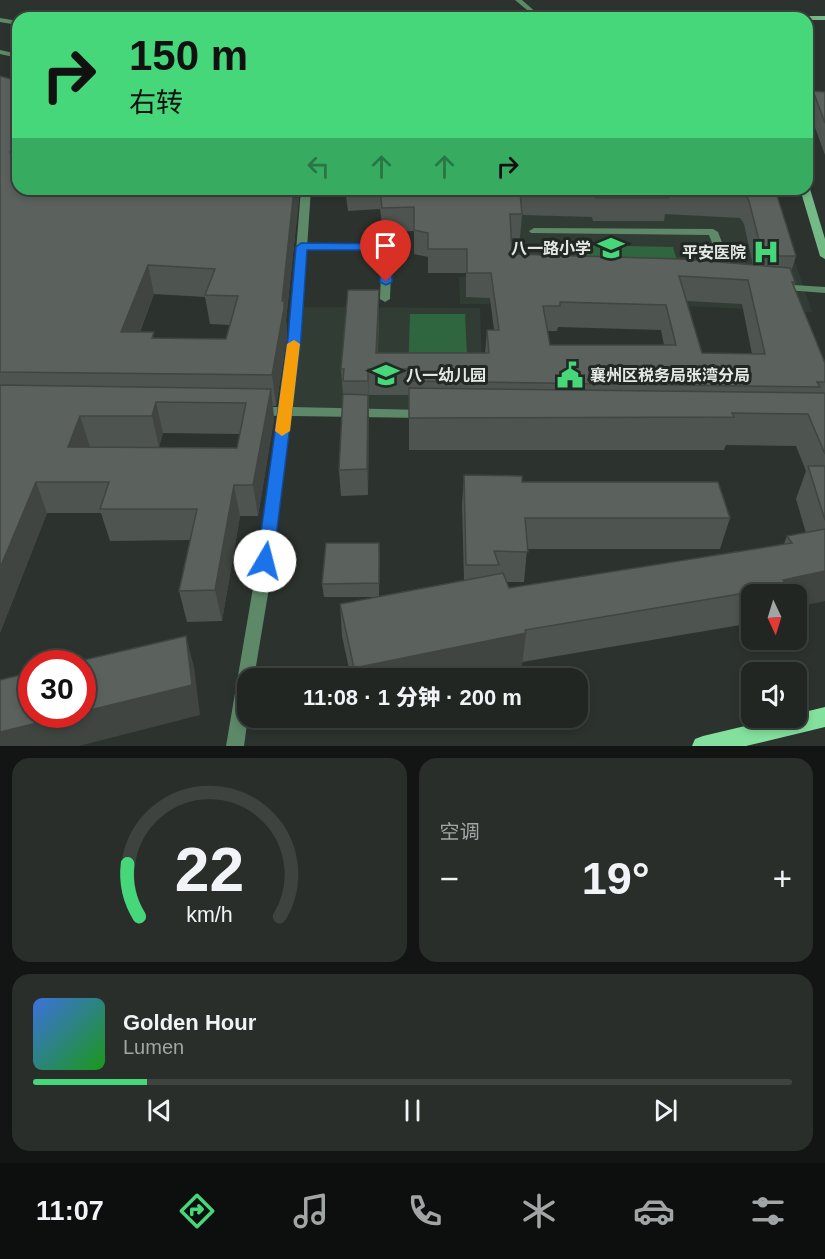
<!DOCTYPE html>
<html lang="zh">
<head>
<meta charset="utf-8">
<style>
	:root { --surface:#212622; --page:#292e2a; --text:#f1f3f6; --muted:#a2a5a5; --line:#3e4340; --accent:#45d77a }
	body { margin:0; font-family:Arial,"Noto Sans SC",sans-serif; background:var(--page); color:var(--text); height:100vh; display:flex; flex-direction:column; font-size:22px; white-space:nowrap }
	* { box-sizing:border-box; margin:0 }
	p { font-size:20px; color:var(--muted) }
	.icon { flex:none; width:33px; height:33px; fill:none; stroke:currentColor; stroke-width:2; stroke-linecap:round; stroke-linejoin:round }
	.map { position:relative; height:746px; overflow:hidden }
	.sheet { display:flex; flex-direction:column; gap:12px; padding:12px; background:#121513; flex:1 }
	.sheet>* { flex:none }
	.top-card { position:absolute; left:12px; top:12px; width:801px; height:183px; border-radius:18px; box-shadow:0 3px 9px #0003,0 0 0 2px var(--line); background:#45d77a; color:#111; overflow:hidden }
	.needle { width:39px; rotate:176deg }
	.tools { position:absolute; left:741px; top:584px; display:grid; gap:12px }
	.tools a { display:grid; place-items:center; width:66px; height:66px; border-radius:12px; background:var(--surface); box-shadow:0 3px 9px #0003,0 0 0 2px var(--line); font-size:30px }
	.speed { position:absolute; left:18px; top:650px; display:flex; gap:12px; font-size:30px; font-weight:700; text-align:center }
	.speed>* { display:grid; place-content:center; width:78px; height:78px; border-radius:50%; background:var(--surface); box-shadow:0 3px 9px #0003,0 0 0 2px var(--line); line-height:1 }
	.speed .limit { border:9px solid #d22; background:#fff; color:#111 }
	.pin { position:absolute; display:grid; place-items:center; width:51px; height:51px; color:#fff; margin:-62px -26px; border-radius:50% 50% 50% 0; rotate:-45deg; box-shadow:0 0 6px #0007 }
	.pin .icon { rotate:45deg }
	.me { position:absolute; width:66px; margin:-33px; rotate:8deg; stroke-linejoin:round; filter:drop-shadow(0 0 4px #0008) }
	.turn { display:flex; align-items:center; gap:21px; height:126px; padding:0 18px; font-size:27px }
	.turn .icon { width:78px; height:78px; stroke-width:2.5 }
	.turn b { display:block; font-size:42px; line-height:51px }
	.lanes { display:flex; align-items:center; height:57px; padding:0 18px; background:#0003; justify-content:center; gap:30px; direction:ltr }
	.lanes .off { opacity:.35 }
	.big { font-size:45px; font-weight:800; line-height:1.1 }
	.sheet .tile { flex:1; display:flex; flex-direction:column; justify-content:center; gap:9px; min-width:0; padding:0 21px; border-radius:18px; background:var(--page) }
	.sheet .dial { align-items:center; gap:0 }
	.dial svg { height:156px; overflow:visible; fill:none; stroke:var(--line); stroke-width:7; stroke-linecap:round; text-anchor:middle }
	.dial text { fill:var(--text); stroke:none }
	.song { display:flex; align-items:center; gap:18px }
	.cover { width:72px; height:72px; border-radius:9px; background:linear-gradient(135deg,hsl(220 70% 55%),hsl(120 70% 35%)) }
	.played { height:6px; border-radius:3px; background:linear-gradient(90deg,var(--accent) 15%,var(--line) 15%) }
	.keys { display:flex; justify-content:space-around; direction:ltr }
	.heat { display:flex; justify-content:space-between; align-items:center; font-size:33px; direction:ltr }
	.sheet .tiles { flex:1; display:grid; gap:12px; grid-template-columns:1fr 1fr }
	.tile:last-child { grid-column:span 2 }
	.trip { position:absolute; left:237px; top:668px; width:351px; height:60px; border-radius:18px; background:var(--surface); box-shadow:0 3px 9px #0003,0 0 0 2px var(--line); font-weight:800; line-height:60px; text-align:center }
	.tabs { display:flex; height:96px; justify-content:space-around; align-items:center; background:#0d0f0e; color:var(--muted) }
	.tabs .icon { width:42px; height:42px }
	.tabs .on { color:var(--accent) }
	.tabs b { font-size:27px; color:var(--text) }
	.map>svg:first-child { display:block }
	.built { fill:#313d34 }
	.green { fill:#2f653f }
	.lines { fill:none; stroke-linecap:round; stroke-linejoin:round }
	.lane { fill:#5d8968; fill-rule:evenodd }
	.street { fill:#5d8968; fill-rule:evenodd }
	.secondary { fill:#73ba86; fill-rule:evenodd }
	.primary { fill:#83e19d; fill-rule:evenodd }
	.wall { fill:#4e5450; fill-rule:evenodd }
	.shaded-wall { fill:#404541 }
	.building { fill:#5b625d; stroke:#404541; stroke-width:1.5; fill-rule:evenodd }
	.route { fill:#1a73e8; stroke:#114b97; stroke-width:1.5 }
	.slow { fill:#f59e0b }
	.labels { text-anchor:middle; stroke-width:6; stroke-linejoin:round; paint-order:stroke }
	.poi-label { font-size:16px; font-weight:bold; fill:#e5e9e5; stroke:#222824; text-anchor:end }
</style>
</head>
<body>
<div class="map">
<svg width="825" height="746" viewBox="0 0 825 746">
	<rect width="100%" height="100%" fill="#2c322d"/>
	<!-- built -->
	<g class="built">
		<path d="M773,197L812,312L684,306L460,304L459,277L483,275L481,199Z"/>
		<path d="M297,307L480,308L484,414L285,411Z"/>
	</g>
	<!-- green -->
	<g class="green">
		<path d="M584,245L673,247L680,271L588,269Z"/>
		<path d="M410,314H465L468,375L408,374Z"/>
	</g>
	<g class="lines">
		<!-- lane -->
		<g class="lane">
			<path d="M534,228L713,229L718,232L735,277L730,280L725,277L709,235L531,233L529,231Z"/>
			<path d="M387,243L392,246L390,299L385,302L380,299L382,249L301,250L296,247L301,244Z"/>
			<path d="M778,284L825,287V293L774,289L773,287L774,285Z"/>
		</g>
		<!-- street -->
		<g class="street">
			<path d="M515,0H522L538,14L533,15Z"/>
			<path d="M0,18L18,21V25L0,22Z"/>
			<path d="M0,50L18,54V58L0,54Z"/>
			<path d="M807,100L825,101V105L807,104Z"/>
			<path d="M301,189H311L301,338L292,407L425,410L431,414L425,418L291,416L270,582L254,678H248V717L244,746H226L254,582L278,416L259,415L253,411L259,407H279L289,338Z"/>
		</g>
		<!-- secondary -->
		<g class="secondary">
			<path d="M535,12L763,16L766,18L535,16L502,18Z"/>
			<path d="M807,16H825V20H807V18H804Z"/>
			<path d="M807,187L810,189L825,239V259L820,256L800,189H807Z"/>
		</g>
		<!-- primary -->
		<path class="primary" d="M825,707V727L746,746H692L695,739L703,736L783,717H796V714Z"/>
	</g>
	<!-- wall -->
	<g class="wall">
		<path d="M0,76L18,189L22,192L53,193L300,189L286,320L287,331V338L276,406H273L274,419L258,516H240L222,621L187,622L179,591L190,540L110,541L101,513H47L0,633ZM154,294L205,297L210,324L230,325L226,339L155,338L140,332ZM163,433L240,434L237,448L89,447H159Z"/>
		<path d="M813,91L825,92V155L808,108Z"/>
		<path d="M345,189H434L435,190L775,189L796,256L791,272L795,282L794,287L825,363V601L796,594H752V623L522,662V666L463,678H351L342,636L340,604L375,597H324L322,584L379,543V596L464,580L462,505L464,475L522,482L730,518L720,549H527L524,582H506L509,588L784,544L787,536L806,533L796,499L806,471L796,446L726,445L724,450H409V395H369L368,495L341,496L339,470L343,395L341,369L379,290V314L378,353H485L487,330H494L490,298L466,297V273H428V257L414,254V231L383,232L380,209L348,211ZM665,214L740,218L744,224L753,265L512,254L511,238H520L522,215L592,217L593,221H664ZM687,301L742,304L752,354L702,353ZM558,327L661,330L664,345H550L548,331H557Z"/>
	</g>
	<!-- shaded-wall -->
	<g class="shaded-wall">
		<path d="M18,144V179L10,152Z"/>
		<path d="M294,189H300L286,320L287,331V338L276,406L272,375Z"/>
		<path d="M148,265L154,294L128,362L121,332Z"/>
		<path d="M379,290V314L377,369L376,353Z"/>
		<path d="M368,369L369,395V407L368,381Z"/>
		<path d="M271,389L274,419L258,516L253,485Z"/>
		<path d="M368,395L369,420L368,495L367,469Z"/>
		<path d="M156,402L163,433L159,447L152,416Z"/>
		<path d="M80,416L90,447L78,478L68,447Z"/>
		<path d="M36,482L47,513L0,633V568Z"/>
		<path d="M234,485L240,516L222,621L215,590Z"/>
		<path d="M379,543L380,556L379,597Z"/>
		<path d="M825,571V601L796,607V594H784L787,586L783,580Z"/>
		<path d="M526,633L522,666L463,678H354V668Z"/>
		<path d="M186,636L194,667L200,715L79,746H0V732L74,714H82V712Z"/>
	</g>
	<!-- building -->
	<g class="building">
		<path d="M0,76L18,81V144L10,152L18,178V189H21L22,192L53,193L56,189H294L282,301H284V308L272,375L0,372ZM148,265L215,269L205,295L238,296L226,339L152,338L154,332H121Z"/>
		<path d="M813,91L825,92V123Z"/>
		<path d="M380,189H434L435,190L455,189H775L796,256H763L749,201L746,195L665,190L668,198H596L595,194L520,192L522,214H510L512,254L681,259L790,268L795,282H792L825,363V382H817L820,387L409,381V369H368V381H343L344,369H341L348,290H379L376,353H489L487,330H499L491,273H467V249H428V233L414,230V207L382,208ZM679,276L748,280L765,354L702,353ZM560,302L666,305L676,345H550L543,306H560Z"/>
		<path d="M0,385L271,389L253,485H234L215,590L179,591L197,509H100L109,482H36L0,568ZM156,402L246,403L237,448L68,447L80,416H152Z"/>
		<path d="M409,388L825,393V454L808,414L732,413L734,417L409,418Z"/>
		<path d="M343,394L368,395L367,469L339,470Z"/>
		<path d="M808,466H825V520Z"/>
		<path d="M464,475L522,476V482H718L730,518H525L528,552L494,551L499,565H466Z"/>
		<path d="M825,529V571L783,580L787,586L525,630L526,633L354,668L340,604L503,573L509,588L792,543L787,536Z"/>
		<path d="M326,543H379V583L322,584Z"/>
		<path d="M186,636L192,685L82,712V663H71Z"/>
		<path d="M32,672V714H74L0,732V680Z"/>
	</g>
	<!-- route -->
	<path class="route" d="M301,243L391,244L392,282L386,285L380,282L381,250H307L301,338L273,561L271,566L265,568L259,566L257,561L288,338L296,247Z"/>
	<!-- slow -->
	<path class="slow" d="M294,340L300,344L290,431L282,436L275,431L287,344Z"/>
	<!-- icons -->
	<defs>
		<g id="school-bare" transform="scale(2.07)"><path d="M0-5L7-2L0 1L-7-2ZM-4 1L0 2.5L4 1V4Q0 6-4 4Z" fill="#45d77a" stroke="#222824" stroke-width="2.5" paint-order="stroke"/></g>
		<g id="hospital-bare" transform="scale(2.07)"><path d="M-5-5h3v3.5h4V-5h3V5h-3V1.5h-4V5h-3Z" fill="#45d77a" stroke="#222824" stroke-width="2.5" paint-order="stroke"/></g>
		<g id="civic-bare" transform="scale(2.07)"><path d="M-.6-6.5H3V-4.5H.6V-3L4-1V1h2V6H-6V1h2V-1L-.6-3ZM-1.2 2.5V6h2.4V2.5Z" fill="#45d77a" stroke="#222824" stroke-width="2.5" paint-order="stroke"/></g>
	</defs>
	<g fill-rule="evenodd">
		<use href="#school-bare" x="611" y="248"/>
		<use href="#hospital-bare" x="766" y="252"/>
		<use href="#school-bare" x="386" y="375"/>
		<use href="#civic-bare" x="570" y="375"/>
	</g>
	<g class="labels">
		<!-- poi labels -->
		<g class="poi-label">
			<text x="591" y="254">八一路小学</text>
			<text x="746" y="258">平安医院</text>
			<text x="406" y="381" text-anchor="start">八一幼儿园</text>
			<text x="590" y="381" text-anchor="start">襄州区税务局张湾分局</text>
		</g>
	</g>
</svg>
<div class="tools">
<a><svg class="needle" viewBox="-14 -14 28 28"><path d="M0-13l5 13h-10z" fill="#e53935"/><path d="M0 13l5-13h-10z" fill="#a2a5a5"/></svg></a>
<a><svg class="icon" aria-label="sound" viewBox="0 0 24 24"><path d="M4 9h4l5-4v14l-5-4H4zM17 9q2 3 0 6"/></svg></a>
</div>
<div class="speed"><div class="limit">30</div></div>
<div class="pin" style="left:386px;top:282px;background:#d93025"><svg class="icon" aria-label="arrive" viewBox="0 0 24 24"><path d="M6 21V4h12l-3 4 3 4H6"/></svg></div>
<svg class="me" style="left:265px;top:561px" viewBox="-20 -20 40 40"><circle r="19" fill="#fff"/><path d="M0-13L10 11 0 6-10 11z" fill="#1a73e8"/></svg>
<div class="trip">11:08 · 1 分钟 · 200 m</div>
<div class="top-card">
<div class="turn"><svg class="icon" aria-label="right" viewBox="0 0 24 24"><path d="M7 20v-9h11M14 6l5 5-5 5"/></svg><div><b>150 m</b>右转</div></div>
<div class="lanes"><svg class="icon off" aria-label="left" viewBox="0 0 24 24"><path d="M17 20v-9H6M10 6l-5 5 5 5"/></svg><svg class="icon off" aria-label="ahead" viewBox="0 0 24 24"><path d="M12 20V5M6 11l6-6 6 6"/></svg><svg class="icon off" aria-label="ahead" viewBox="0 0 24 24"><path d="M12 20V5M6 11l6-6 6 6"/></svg><svg class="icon" aria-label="right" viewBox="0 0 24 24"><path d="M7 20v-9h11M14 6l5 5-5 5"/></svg></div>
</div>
</div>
<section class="sheet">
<div class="tiles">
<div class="tile dial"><svg viewBox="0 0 100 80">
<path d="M14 69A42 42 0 1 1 86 69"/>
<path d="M14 69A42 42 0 0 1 8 42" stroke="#45d77a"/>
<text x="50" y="56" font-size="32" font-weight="700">22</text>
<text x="50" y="72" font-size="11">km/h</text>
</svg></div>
<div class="tile"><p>空调</p>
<div class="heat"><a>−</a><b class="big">19°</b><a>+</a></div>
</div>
<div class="tile">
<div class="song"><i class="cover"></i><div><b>Golden Hour</b><p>Lumen</p></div></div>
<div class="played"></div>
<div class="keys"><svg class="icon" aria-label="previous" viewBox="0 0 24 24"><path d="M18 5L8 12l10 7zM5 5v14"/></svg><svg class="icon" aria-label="pause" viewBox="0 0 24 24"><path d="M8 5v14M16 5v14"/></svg><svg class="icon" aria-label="next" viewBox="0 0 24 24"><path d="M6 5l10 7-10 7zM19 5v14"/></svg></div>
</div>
</div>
</section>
<nav class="tabs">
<b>11:07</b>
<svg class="icon on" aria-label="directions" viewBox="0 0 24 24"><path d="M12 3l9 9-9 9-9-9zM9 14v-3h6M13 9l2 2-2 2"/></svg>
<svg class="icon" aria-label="music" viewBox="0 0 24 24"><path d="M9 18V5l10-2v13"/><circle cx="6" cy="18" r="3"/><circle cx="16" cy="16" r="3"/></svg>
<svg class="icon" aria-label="phone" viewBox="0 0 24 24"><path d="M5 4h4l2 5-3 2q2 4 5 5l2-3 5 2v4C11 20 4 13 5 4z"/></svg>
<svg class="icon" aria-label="climate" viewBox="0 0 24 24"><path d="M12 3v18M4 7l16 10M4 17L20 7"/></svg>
<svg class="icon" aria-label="car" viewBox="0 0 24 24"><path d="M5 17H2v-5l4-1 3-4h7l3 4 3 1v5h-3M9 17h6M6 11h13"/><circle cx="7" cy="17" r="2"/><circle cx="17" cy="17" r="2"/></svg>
<svg class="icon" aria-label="filters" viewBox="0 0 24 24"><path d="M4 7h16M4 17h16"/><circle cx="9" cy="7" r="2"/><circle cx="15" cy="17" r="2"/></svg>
</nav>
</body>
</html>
